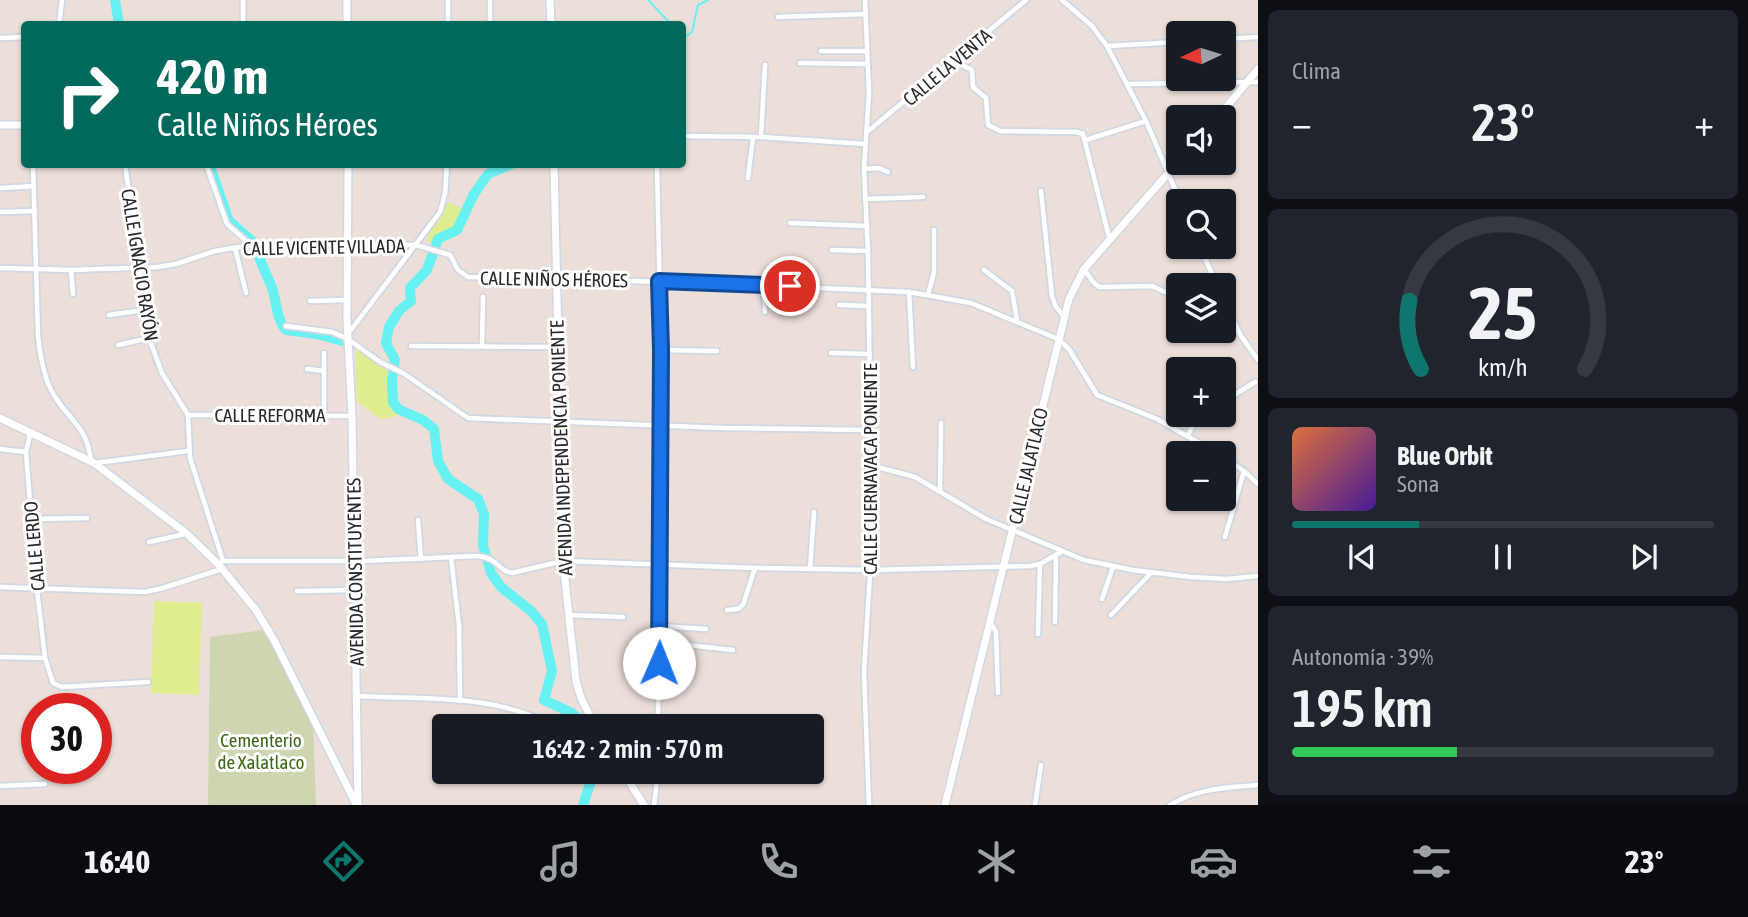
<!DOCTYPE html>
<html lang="es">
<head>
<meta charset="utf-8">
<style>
	:root { --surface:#171b24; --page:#20242c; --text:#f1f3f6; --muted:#9ea1a6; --line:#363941; --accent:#0f766e }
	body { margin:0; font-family:"Asap Condensed",sans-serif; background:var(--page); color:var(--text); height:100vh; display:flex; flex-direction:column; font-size:26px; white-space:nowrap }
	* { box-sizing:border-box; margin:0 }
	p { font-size:23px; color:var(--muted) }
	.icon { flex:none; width:38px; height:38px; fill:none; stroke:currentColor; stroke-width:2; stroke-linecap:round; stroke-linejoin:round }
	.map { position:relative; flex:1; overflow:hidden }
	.details { display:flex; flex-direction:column; gap:10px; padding:10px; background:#0d0f14; width:490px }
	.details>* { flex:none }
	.guide { position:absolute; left:21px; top:21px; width:665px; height:147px; border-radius:7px; box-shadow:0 2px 5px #0004; background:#00695c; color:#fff; overflow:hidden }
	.needle { width:46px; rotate:266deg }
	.buttons { position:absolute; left:1166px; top:21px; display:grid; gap:14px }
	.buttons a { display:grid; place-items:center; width:70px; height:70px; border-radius:7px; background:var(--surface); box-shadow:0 2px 5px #0004; font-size:35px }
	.speed { position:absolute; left:21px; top:693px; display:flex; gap:14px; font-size:35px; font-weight:700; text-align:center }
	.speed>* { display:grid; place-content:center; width:91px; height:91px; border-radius:50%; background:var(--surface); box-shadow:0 2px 5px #0004; line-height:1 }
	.speed .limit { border:10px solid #d22; background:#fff; color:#111 }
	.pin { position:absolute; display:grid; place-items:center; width:60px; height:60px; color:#fff; margin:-30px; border:4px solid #fff; border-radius:50%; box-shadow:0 2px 7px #0007 }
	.me { position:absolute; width:77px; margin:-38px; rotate:1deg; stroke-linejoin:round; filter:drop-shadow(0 0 5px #0008) }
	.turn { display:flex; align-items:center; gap:24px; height:147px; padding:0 21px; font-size:32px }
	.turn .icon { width:91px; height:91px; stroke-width:2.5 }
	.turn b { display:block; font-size:49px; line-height:60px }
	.big { font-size:52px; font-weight:600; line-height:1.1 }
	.details .tile { flex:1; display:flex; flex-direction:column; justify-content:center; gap:10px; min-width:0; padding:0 24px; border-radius:10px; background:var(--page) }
	.details .dial { align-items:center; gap:0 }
	.dial svg { height:182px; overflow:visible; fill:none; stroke:var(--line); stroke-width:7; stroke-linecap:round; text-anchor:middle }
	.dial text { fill:var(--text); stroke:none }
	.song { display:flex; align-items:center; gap:21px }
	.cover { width:84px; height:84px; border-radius:10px; background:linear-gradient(135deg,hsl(20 70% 55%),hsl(260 70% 35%)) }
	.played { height:7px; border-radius:4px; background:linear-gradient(90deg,var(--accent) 30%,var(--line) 30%) }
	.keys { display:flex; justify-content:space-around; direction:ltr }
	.heat { display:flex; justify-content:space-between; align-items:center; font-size:38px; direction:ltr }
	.charge { height:10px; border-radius:5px; background:linear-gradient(90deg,#34c759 39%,var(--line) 0) }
	.trip { position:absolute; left:432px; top:714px; width:392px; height:70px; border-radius:7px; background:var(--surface); box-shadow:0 2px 5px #0004; font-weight:600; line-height:70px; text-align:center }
	.tabs { display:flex; height:112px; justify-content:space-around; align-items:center; background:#090b0e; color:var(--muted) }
	.tabs .icon { width:49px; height:49px }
	.tabs .on { color:var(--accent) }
	.tabs b { font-size:32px; color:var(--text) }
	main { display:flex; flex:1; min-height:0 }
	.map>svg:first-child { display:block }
	.cemetery { fill:#cdd6b0 }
	.pitch { fill:#dded8f }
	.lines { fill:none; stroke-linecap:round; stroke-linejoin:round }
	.stream { stroke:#68f1f2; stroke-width:2 }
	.river { stroke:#68f1f2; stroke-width:10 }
	.minor-casing { stroke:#cfd8e3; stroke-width:8 }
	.secondary-casing { stroke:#cfd8e3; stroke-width:10 }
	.minor { stroke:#fff; stroke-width:4.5 }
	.secondary { stroke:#fff; stroke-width:7 }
	.route-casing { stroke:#114b97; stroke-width:18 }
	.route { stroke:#1a73e8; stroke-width:12 }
	.labels { text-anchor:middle; stroke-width:6; stroke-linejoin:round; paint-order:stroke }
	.street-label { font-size:19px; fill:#292929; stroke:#fff }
	.park-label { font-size:19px; fill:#3d6817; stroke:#fff }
</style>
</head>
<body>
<main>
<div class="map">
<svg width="1258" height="805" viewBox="0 0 1258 805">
	<rect width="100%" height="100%" fill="#ecdfda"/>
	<!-- cemetery -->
	<path class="cemetery" d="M263,630L313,719L316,805H208L210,637Z"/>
	<!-- pitch -->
	<g class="pitch">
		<path d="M448,202L463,209C458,225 455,229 439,232L433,244L426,240Z"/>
		<path d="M355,346L390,373C388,390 384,404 398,416L380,419L357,401Z"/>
		<path d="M154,601L202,603L199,695L151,693Z"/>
	</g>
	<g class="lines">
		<!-- stream -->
		<g class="stream">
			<path d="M648,0L671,24"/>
			<path d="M682,39L692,32L698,5L708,0"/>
		</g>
		<!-- river -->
		<g class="river">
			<path d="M115,0L119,24"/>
			<path d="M209,164L229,221L253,242"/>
			<path d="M512,164L488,174L474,194L457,230L438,239L427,270L410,288L411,301L399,311L389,327L386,343L395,360L392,380L393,402L398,409L423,420L434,429L438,461L448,479L478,499L484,514L483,545L491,573L501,587L531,611L542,624L552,671L544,700L572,713L585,726"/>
			<path d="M257,251C261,264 267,275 272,288C277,302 276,319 286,330L317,334L346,342"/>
			<path d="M583,805L594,772"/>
		</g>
		<!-- minor casing -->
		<g class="minor-casing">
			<g id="minor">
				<path d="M243,0V24"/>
				<path d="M448,0V24"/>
				<path d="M490,0V24"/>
				<path d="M865,0L869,93L864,169L868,251L872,541L864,672L869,805"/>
				<path d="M1062,0L1092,26L1107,46L1146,121L1180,201"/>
				<path d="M778,17L866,14"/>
				<path d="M59,24L62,0"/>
				<path d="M0,38L24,37"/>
				<path d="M1223,39L1258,37"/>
				<path d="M1107,46L1178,42"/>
				<path d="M821,51H867"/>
				<path d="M954,61L972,70L973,87L986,98L988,125L1000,131L1077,132L1083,134L1109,237"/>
				<path d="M800,63L868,64"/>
				<path d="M1128,84L1258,82"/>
				<path d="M867,132L1026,0"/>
				<path d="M682,136L761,137L865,144"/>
				<path d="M761,137L765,65"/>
				<path d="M1086,140L1146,121"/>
				<path d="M33,164L38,336C40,354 43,374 51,390C66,419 87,424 91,461"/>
				<path d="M125,164L149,338L162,373L188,415L190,458L223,561"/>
				<path d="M206,164L227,224L251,245"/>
				<path d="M657,164L661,350L658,726"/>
				<path d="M864,169L879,168L888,172"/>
				<path d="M748,178L753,137"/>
				<path d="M0,188L34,186"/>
				<path d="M1041,191L1052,296L1055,305L1063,316"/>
				<path d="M865,199L923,197"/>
				<path d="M0,212L35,211"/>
				<path d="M790,223L867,226"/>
				<path d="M1200,247L1217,285"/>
				<path d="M235,248L246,293"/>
				<path d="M832,250L868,251"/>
				<path d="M0,268L71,270L158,267L176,264L215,251L251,245H416L450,255L458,270L468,277L708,283L909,292L971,303L1058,339L1069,349L1097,395L1157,419L1217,453"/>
				<path d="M1084,269L1093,282L1099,287L1152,286L1165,292"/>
				<path d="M71,270L73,294"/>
				<path d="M984,270L1012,291L1017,320"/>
				<path d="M764,285L765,312"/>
				<path d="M909,292L913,367"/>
				<path d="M928,295L934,272V230"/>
				<path d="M1223,299L1241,336L1258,360"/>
				<path d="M310,301L347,300"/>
				<path d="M839,305L869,306"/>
				<path d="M109,315L144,310"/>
				<path d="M286,326L332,332L348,339L380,362L403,373L468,418L723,428L871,430"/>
				<path d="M348,334L440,212L445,194L447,164"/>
				<path d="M118,345L149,338"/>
				<path d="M411,346L557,347"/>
				<path d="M482,346L483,297"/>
				<path d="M661,350L717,351"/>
				<path d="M324,353V416"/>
				<path d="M831,353L870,354"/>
				<path d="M307,369L324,371"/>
				<path d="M1223,402L1255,382"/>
				<path d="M188,415L352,416"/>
				<path d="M30,434L26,452L37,590L45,658L53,683L62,687L148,682"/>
				<path d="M1188,435L1195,421L1202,415"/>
				<path d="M0,449L26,452"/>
				<path d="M1223,457L1244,471L1258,484"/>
				<path d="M95,463L188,451"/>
				<path d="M870,465L915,477L986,519L1084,560L1132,570L1191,577L1226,579L1258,576"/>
				<path d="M940,490L941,423"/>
				<path d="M31,519L87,518"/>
				<path d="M418,520L421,559"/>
				<path d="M1225,537L1244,471"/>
				<path d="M149,542L185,534"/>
				<path d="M451,557L459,626L460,701"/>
				<path d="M219,564L223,561H361L477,556C499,558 497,570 512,573L563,561L755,568L871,570L1030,566L1040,564L1061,552"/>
				<path d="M810,569L814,512"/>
				<path d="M0,587L145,592L163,588L222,569"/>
				<path d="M297,591L355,590"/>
				<path d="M1102,599L1113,567"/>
				<path d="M727,610L738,609L743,605L755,568"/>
				<path d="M570,615L623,617"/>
				<path d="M1111,615L1151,573"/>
				<path d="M990,621L996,632L998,693"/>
				<path d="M1055,622L1056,555"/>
				<path d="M660,626L706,629"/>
				<path d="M1038,634L1040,564"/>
				<path d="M659,642L733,650"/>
				<path d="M0,657L45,658"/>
				<path d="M358,696C422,700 495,693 553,726"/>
				<path d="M0,786L45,784"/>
				<path d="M654,805L658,772"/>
				<path d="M1035,805L1041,765"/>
				<path d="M1170,805C1198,788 1226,788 1258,785"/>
			</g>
		</g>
		<!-- secondary casing -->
		<g class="secondary-casing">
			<g id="secondary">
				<path d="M347,0V24"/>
				<path d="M550,0L551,24"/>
				<path d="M1218,117L1258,69"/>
				<path d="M0,125H24"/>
				<path d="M348,164L347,320L352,416L358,805"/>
				<path d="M554,164L563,561L576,681L581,698L595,726"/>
				<path d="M0,418L94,463L186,533L218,564L256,610L274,640L356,804"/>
				<path d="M623,772L644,805"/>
				<path d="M945,805L1069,299L1084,269L1178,162"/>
			</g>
		</g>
		<!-- minor -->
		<use href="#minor" class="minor"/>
		<!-- secondary -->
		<use href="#secondary" class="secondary"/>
	</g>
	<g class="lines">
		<!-- route casing -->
		<g class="route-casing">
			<path id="route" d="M659,663L661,350L659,281L790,286"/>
		</g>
		<!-- route -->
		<use href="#route" class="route"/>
	</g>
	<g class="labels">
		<!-- street labels -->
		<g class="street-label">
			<text transform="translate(947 67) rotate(-40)" y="7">CALLE LA VENTA</text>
			<text transform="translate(324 247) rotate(-1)" y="7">CALLE VICENTE VILLADA</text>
			<text transform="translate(140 265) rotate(81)" y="7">CALLE IGNACIO RAYÓN</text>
			<text transform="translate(554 279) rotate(1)" y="7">CALLE NIÑOS HÉROES</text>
			<text x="270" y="422">CALLE REFORMA</text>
			<text transform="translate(561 448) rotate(-92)" y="7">AVENIDA INDEPENDENCIA PONIENTE</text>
			<text transform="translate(1028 466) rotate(-77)" y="7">CALLE JALATLACO</text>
			<text transform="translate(870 469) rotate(-90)" y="7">CALLE CUERNAVACA PONIENTE</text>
			<text transform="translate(34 546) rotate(-95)" y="7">CALLE LERDO</text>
			<text transform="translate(355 572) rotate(-91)" y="7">AVENIDA CONSTITUYENTES</text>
		</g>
		<!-- park labels -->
		<g class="park-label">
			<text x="261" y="747">Cementerio<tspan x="261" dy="22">de Xalatlaco</tspan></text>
		</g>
	</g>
</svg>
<div class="buttons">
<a><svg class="needle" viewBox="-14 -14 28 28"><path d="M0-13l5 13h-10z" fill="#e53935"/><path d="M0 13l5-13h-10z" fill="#9ea1a6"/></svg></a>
<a><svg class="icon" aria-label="sound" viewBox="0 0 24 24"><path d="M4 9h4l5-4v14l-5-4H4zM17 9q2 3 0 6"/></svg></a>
<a><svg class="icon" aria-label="search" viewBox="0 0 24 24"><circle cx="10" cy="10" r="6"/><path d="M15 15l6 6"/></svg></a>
<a><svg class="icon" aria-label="layers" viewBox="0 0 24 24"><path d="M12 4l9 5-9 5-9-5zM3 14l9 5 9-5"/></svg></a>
<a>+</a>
<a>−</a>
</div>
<div class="speed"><div class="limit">30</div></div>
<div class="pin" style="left:790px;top:286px;background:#d93025"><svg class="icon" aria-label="arrive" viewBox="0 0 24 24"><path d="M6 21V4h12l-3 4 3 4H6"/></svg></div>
<svg class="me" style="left:659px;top:663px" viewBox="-20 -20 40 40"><circle r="19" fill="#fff"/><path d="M0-13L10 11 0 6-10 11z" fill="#1a73e8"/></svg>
<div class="trip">16:42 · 2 min · 570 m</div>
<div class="guide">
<div class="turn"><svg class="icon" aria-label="right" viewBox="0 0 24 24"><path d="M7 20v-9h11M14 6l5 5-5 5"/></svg><div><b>420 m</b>Calle Niños Héroes</div></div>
</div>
</div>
<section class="details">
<div class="tile"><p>Clima</p>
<div class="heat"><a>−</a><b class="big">23°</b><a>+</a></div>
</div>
<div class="tile dial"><svg viewBox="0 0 100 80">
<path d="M14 69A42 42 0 1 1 86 69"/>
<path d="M14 69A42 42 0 0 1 9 39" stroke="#0f766e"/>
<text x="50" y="56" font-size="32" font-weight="700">25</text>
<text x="50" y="72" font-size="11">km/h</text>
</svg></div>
<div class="tile">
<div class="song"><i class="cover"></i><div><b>Blue Orbit</b><p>Sona</p></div></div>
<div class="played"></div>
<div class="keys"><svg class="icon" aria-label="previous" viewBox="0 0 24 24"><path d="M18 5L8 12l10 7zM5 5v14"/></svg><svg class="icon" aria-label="pause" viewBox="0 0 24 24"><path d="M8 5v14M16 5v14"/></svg><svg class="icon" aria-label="next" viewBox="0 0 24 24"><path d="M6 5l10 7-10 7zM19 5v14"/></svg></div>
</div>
<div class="tile"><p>Autonomía · 39%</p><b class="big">195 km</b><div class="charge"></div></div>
</section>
</main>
<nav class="tabs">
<b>16:40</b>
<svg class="icon on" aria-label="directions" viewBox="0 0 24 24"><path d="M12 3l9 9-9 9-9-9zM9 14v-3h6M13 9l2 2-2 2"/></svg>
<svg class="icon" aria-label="music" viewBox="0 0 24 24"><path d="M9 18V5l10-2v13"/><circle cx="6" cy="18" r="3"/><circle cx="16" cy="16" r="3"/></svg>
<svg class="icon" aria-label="phone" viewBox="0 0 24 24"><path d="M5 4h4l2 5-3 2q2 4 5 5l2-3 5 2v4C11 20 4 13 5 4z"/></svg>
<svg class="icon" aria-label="climate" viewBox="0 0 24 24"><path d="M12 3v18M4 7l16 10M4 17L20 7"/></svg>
<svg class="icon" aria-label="car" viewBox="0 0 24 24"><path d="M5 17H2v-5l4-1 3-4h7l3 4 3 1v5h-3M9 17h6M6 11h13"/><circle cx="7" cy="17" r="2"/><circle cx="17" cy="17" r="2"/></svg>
<svg class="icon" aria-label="filters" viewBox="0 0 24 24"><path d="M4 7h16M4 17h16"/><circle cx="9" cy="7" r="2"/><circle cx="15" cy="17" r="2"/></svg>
<b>23°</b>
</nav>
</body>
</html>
